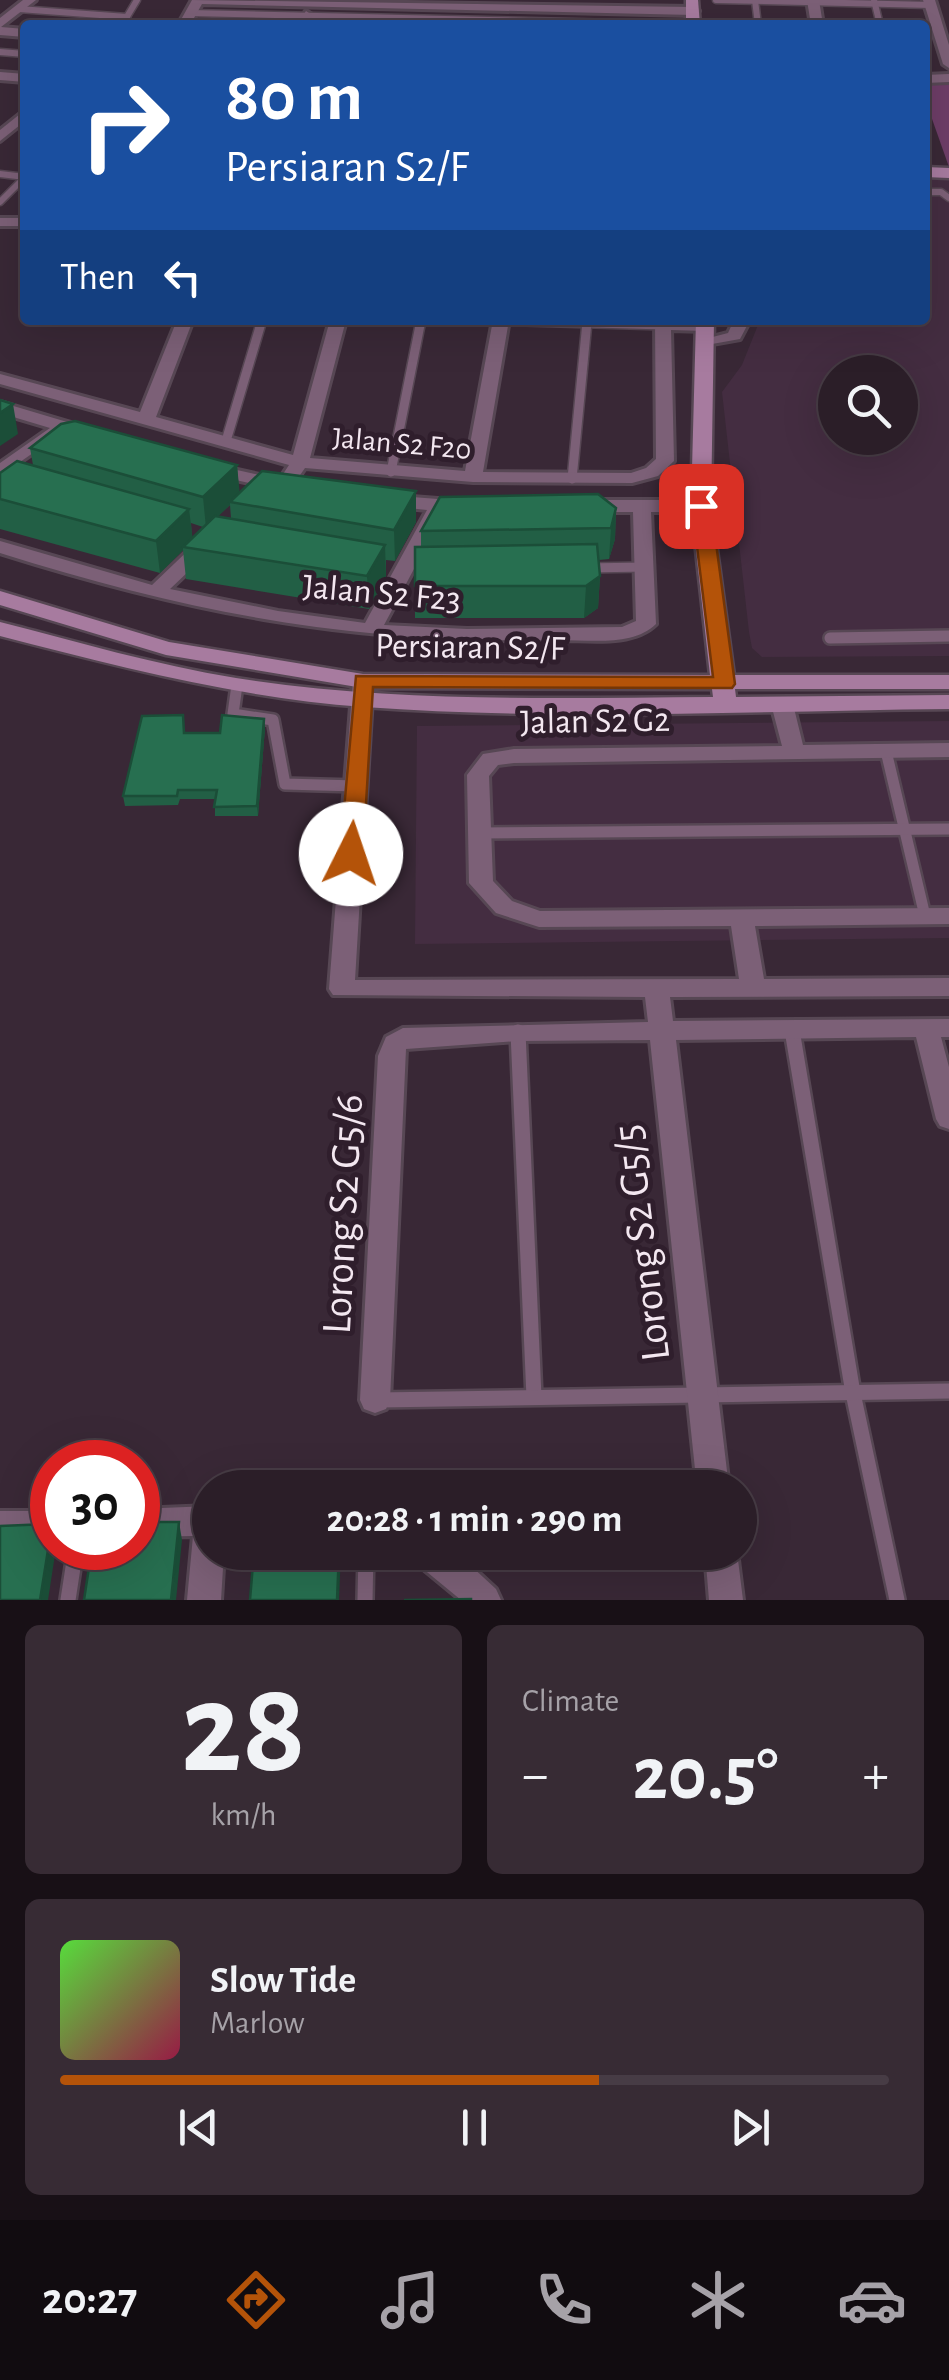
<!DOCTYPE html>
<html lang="en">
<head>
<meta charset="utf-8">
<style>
	:root { --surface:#2b1e28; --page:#372b34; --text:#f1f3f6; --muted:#a6a2a8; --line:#473c45; --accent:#b45309 }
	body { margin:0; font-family:"Alegreya Sans",sans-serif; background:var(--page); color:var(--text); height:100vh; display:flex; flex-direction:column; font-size:38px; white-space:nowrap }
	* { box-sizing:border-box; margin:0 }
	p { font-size:32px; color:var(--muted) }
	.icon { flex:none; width:55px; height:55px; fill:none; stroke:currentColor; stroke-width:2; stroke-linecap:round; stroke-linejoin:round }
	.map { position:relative; height:1600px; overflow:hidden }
	.drawer { display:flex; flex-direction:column; gap:25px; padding:25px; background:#181016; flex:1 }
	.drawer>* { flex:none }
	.hud { position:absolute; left:20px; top:20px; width:910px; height:305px; border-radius:10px; box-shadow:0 10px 40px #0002,0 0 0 2px var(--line); background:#1a4fa0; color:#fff; overflow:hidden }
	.tools { position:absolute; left:818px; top:355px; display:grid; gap:20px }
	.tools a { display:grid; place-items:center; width:100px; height:100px; border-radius:50%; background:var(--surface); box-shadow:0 10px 40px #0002,0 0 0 2px var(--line); font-size:50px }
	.speed { position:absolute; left:30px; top:1440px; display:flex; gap:20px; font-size:50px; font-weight:700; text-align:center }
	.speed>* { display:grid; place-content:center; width:130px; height:130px; border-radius:50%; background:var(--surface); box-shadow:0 10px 40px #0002,0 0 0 2px var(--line); line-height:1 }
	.speed .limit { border:15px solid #d22; background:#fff; color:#111 }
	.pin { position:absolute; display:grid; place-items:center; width:85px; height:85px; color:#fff; margin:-42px; border-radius:20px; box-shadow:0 5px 15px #0006 }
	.me { position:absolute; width:110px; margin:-55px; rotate:4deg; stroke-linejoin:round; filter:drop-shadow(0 0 8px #0008) }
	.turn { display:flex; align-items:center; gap:35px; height:210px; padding:0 40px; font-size:45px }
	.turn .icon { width:130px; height:130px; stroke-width:2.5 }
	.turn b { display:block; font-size:70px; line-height:85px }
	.then { display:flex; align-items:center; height:95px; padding:0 40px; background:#0003; gap:20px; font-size:38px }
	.big { font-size:75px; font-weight:700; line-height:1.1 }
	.drawer .tile { flex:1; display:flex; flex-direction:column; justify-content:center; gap:15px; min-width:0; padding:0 35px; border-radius:15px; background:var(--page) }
	.drawer .dial { align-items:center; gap:0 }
	.dial b { font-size:130px; line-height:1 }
	.song { display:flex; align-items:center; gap:30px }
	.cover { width:120px; height:120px; border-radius:15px; background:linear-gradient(135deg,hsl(110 70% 55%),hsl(340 70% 35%)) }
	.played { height:10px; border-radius:5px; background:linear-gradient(90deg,var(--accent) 65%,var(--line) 65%) }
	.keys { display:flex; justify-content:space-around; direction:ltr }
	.heat { display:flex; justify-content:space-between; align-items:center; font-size:55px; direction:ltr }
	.drawer .tiles { flex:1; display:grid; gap:25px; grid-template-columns:1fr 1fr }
	.tile:last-child { grid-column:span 2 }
	.trip { position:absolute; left:192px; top:1470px; width:565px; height:100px; border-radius:50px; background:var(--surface); box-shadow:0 10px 40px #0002,0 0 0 2px var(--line); font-weight:700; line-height:100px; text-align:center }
	.menu { display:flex; height:160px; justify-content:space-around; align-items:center; background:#110c10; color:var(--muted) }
	.menu .icon { width:70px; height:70px }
	.menu .current { color:var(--accent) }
	.menu b { font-size:45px; color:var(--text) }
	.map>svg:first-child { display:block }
	.built { fill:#442d41; fill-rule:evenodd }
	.green { fill:#6d3d67 }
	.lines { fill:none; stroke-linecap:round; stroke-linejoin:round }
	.lane-far3-casing { stroke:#574754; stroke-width:9 }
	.lane-far2-casing { stroke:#574754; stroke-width:12 }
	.lane-far1-casing { stroke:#574754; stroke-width:16 }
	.lane-casing { stroke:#574754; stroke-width:20 }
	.street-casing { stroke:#574754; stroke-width:6 }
	.secondary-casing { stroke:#574754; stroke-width:5 }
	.lane-far3 { stroke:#7c6077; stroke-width:6 }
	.lane-far2 { stroke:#7c6077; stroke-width:9 }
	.lane-far1 { stroke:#7c6077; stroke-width:11 }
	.lane { stroke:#7c6077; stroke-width:15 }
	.street { fill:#7c6077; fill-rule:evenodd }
	.secondary { fill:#a77b9f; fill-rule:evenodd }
	.wall { fill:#225f45; fill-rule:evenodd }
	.shaded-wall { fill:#1b4e38 }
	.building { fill:#276f50; stroke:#1b4e38; stroke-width:2.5 }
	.route { fill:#b45309; stroke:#753606; stroke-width:2.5 }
	.labels { text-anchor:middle; stroke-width:10; stroke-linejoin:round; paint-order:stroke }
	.far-street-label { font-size:30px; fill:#f3e7f0; stroke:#2f1e2c }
	.street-label { font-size:35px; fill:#f3e7f0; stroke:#2f1e2c }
	.near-street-label { font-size:42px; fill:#f3e7f0; stroke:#2f1e2c }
</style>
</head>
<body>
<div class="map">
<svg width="949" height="1600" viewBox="0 0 949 1600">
	<rect width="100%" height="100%" fill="#392836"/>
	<!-- built -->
	<g class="built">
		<path d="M925,179L949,180V656L762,657L752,648L749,632L722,392L742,365L760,320H925ZM835,372H900V438H835Z"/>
		<path d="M949,721V938L415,944L417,726Z"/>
	</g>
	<!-- green -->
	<path class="green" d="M925,81H949V167L925,99Z"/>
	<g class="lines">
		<!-- lane-far3 casing -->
		<g class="lane-far3-casing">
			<g id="lane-far3">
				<path d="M716,0L931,5"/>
				<path d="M755,0L758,25"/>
				<path d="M874,0L880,25"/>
				<path d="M19,9L127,17"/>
				<path d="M191,13L661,24"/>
				<path d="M122,25L137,0"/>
				<path d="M0,52L25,54"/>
				<path d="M0,174L25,177"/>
				<path d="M925,192H941L949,198"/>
				<path d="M0,202L25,177"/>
			</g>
		</g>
		<!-- lane-far2 casing -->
		<g class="lane-far2-casing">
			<g id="lane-far2">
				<path d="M487,320L664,325"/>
				<path d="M226,441L262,320"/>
				<path d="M391,472L421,320"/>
				<path d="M572,479L587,322"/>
				<path d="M585,568L646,567"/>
			</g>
		</g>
		<!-- lane-far1 casing -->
		<g class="lane-far1-casing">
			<g id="lane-far1">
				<path d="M830,638L949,636"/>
				<path d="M237,685L233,714L273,720L285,784L356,786"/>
				<path d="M886,751L925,916"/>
				<path d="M479,833L949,829"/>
			</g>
		</g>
		<!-- lane casing -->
		<g class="lane-casing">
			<g id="lane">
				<path d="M792,1030L853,1393L897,1600"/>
				<path d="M518,1032L534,1397"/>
				<path d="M378,1400L949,1391"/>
				<path d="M68,1600L76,1548"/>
				<path d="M365,1600L366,1552"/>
			</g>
		</g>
		<!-- street casing -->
		<g class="street-casing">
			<g id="street">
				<path d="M23,0H36L1,27L25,29V37L0,35V18Z"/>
				<path d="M192,0L693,7L699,11L693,15L202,4L190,25H178Z"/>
				<path d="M807,0H819L823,25H811Z"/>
				<path d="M923,0H935L949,45V68L943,64Z"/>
				<path d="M306,11L312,15L308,25H296Z"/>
				<path d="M0,72L25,74V82L0,80Z"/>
				<path d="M949,74V82L925,83V75Z"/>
				<path d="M25,110V121L0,141V130Z"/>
				<rect x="0" y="218" width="25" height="8"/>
				<path d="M177,320H193L156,417L293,455L330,320H346L310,458L465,471L493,320H509L483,472L631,473L646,468L656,459L655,320L705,321L713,326L705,331L671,330L674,461L658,476L632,483L473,482L305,468L298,478L292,479L283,474L289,465L0,384V374L140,412Z"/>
				<path d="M734,320H750L740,339L701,346V340L728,333Z"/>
				<path d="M0,402L94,430L97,434L88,439L63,432L0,476V463L50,428L0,413Z"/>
				<path d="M210,464L287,481L290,485L281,490L204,473V465Z"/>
				<path d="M386,495L464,501L473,507L464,513L445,511L384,625L467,629L622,627L636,621L633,512H586L577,506L586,500H701L710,506L701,512H651L656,624C632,648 585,639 554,640C354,644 190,613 0,553V541L152,585L198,541H212V549L170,589L278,611L365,623L427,510L379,505L377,501Z"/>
				<path d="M363,675L373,681L355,980L739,979L731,926L539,927L496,913L469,883L467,775L483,754L514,749L782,746L771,704L782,698L793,704L803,745L949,743V757L514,763L498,765L489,776L493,881L512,901L540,911L949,908V924L755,926L764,979L949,978V996L670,997L673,1021L949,1019V1037H941L949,1067V1129L940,1126L936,1119L916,1037L676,1040L729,1488H697L650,1040L518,1041L406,1049L390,1400L386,1409L375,1413L364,1409L360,1400L378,1056L386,1037L403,1028L648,1022L645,997L333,995L329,989L353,681Z"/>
				<path d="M210,1506V1552H224L221,1600H187L193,1536L138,1537V1509Z"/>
				<path d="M0,1511H52V1539L0,1541Z"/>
				<path d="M412,1552H456L496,1589L501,1600H461L416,1563Z"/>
				<path d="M705,1552H737L743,1600H709Z"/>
			</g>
		</g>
		<!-- secondary casing -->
		<g class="secondary-casing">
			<g id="secondary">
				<path d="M686,0H698L700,25H686Z"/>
				<path d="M925,167L949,168V178L925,177Z"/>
				<path d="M696,320H714L711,506L734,675H949V689H735L736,697L949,695V709C755,711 558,721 364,707C240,698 120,667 0,636V622C78,642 156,665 236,678C394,703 554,698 713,697L712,689L363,688L166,655L0,605V591L169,642L363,674L710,675L691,506Z"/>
			</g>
		</g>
		<!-- lane-far3 -->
		<use href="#lane-far3" class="lane-far3"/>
		<!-- lane-far2 -->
		<use href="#lane-far2" class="lane-far2"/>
		<!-- lane-far1 -->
		<use href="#lane-far1" class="lane-far1"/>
		<!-- lane -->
		<use href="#lane" class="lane"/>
		<!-- street -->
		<use href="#street" class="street"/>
		<!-- secondary -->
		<use href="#secondary" class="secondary"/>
	</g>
	<!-- wall -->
	<g class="wall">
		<path d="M30,448L237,465L239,493L416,522L395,561L386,560V576L369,609L186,579L183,550L160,573L0,529V473L33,465ZM230,505L231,518L218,516ZM191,523L203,527L192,538Z"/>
		<path d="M616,508L615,539L609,559L599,560L600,576L598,608L584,618H415V586L421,547V531Z"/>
		<path d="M265,728L258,816H215V799H180L178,805L125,806L123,796L184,733H220Z"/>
	</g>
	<!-- shaded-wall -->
	<g class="shaded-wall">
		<path d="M13,404L18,434L0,446V413Z"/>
		<path d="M237,465L240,496L230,502V505L206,528L203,497Z"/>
		<path d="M416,491V522L395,561L394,530Z"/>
		<path d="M616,508L615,539L609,559L611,528Z"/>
		<path d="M189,509L193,541L183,547V550L160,573L156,541Z"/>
		<path d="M385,545L386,576L369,609L367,576Z"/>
		<path d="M600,576L598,608L584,618L586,586Z"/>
		<path d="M264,719L265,728L258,816L257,806Z"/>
		<path d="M179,1522L182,1540L176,1600H171Z"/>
		<path d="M52,1525V1548H56L48,1600H40Z"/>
		<path d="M339,1552H341L339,1600H337Z"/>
	</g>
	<!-- building -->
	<g class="building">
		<path d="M0,400L13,404L0,413Z"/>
		<path d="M75,421L237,465L203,497L30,448L61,424Z"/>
		<path d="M17,461L189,509L156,541L0,499V473Z"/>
		<path d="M262,471L416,491L394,530L230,502Z"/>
		<path d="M598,494L616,508L611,528L421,531L440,497Z"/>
		<path d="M215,516L385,545L367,576L183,547Z"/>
		<path d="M597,544L600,576L586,586H415V547Z"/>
		<path d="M183,715L184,733H220L222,715L264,719L257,806L214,807L217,790H178L177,796H123L142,716Z"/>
		<path d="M51,1507L52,1525L40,1600H0V1526L48,1524Z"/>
		<path d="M138,1522H179L171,1600H84L92,1548H138Z"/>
		<path d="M254,1552H339L337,1600H250Z"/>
		<path d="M471,1599V1600H404Z"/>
	</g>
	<!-- route -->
	<path class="route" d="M701,500L711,506L735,684L732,688L373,687L363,854L351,861L343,859L340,854L356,676L713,677L692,506Z"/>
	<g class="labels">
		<!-- far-street labels -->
		<g class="far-street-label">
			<text transform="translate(402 443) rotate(5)" y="10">Jalan S2 F20</text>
		</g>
		<!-- street labels -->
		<g class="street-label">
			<text transform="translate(382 592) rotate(5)" y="12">Jalan S2 F23</text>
			<text transform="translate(470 646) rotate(1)" y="12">Persiaran S2/F</text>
			<text transform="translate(595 720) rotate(-1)" y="12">Jalan S2 G2</text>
		</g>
		<!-- near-street labels -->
		<g class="near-street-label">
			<text transform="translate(341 1214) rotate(-87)" y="15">Lorong S2 G5/6</text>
			<text transform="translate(640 1243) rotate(-97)" y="15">Lorong S2 G5/5</text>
		</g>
	</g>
</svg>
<div class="tools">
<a><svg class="icon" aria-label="search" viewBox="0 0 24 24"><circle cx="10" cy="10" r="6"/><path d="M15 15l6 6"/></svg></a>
</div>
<div class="speed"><div class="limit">30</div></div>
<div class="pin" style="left:701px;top:506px;background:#d93025"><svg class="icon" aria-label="arrive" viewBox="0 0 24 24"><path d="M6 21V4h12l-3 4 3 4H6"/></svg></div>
<svg class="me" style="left:351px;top:854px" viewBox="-20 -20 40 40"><circle r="19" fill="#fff"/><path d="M0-13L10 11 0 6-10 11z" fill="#b45309"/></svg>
<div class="trip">20:28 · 1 min · 290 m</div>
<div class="hud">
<div class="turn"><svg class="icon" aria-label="right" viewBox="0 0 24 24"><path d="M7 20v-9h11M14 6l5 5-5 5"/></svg><div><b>80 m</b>Persiaran S2/F</div></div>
<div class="then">Then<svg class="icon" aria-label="left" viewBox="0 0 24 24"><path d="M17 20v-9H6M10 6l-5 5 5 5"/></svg></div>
</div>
</div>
<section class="drawer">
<div class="tiles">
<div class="tile dial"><b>28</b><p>km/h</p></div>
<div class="tile"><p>Climate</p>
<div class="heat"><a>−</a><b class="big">20.5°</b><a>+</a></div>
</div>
<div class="tile">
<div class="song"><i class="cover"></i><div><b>Slow Tide</b><p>Marlow</p></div></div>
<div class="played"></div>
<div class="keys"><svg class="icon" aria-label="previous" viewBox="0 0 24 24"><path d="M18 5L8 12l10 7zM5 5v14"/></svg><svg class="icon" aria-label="pause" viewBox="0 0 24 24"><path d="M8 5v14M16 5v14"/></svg><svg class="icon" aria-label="next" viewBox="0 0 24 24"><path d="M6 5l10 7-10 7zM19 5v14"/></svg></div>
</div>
</div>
</section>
<nav class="menu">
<b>20:27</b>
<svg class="icon current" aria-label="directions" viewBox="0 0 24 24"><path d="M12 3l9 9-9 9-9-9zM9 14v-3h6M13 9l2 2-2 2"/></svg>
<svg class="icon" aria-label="music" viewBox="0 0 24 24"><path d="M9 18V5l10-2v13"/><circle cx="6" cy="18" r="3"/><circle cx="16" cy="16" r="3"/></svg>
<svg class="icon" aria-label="phone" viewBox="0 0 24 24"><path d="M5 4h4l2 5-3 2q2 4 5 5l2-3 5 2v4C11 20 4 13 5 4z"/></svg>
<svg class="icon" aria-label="climate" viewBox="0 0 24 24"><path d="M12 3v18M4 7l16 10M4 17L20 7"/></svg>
<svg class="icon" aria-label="car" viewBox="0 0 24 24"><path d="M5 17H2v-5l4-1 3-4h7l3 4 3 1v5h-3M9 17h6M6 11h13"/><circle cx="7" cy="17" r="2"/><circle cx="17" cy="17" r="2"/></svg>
</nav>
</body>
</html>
